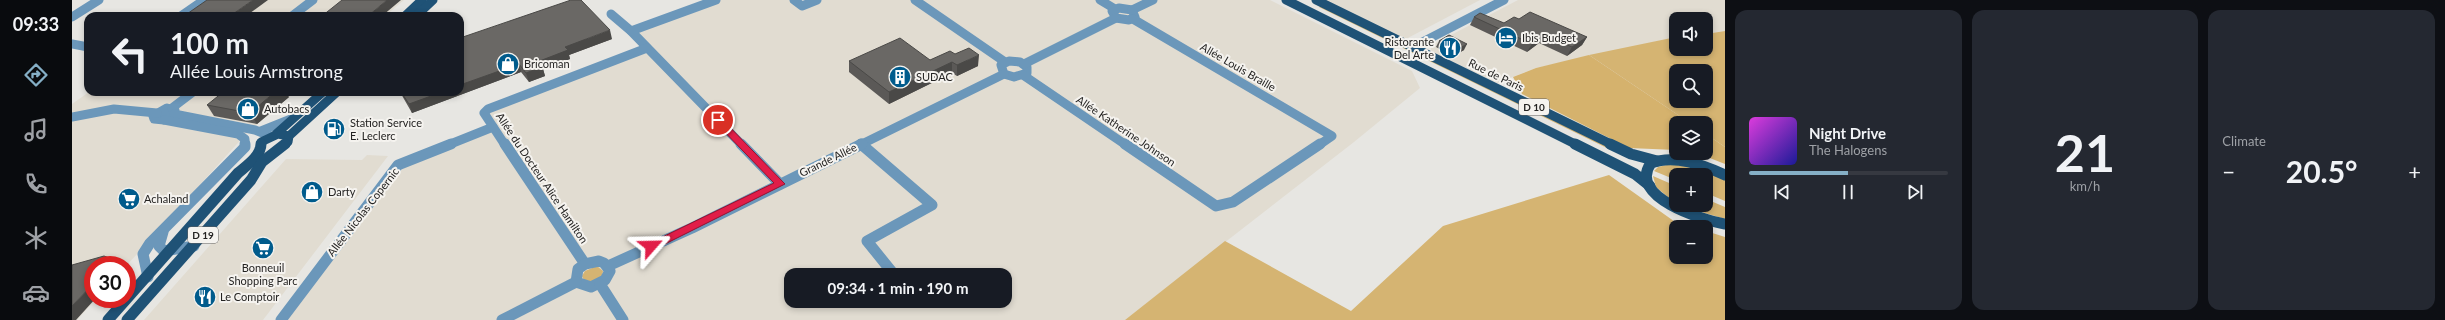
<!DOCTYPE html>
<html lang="en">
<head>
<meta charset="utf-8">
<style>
	:root { --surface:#171b24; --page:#242831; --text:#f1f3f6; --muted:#9ea1a6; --line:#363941; --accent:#85afc6 }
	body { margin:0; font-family:Lato,sans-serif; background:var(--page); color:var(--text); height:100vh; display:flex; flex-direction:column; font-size:15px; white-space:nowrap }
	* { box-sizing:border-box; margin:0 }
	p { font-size:13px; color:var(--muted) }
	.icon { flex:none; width:22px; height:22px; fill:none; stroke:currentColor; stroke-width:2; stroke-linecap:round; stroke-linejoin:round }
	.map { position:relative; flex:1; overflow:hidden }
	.sheet { display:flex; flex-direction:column; gap:10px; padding:10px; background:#0d0f14; width:720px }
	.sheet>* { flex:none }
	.top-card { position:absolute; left:12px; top:12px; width:380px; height:84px; border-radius:12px; box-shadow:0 2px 6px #0003; background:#171b24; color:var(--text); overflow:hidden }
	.tools { position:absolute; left:1597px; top:12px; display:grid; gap:8px }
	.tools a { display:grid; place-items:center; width:44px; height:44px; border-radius:8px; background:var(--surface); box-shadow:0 2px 6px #0003; font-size:20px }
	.speed { position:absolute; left:12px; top:256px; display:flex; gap:8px; font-size:20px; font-weight:700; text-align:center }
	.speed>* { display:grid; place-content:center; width:52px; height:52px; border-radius:50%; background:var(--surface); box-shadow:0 2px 6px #0003; line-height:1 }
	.speed .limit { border:6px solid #d22; background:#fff; color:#111 }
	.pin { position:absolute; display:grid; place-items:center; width:34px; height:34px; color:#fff; margin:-17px; border:2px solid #fff; border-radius:50%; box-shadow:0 1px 4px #0007 }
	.me { position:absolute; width:44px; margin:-22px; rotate:65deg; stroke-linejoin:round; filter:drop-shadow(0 0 3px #0008) }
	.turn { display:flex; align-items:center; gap:14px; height:84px; padding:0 20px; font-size:18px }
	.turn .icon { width:52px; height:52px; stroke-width:2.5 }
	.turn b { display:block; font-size:28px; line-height:34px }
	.big { font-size:30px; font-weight:700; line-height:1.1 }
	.sheet .widget { flex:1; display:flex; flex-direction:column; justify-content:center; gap:6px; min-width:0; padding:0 14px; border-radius:12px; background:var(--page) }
	.sheet .dial { align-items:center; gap:0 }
	.dial b { font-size:52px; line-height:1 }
	.song { display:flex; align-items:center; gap:12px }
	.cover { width:48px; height:48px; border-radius:6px; background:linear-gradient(135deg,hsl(300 70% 55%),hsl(240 70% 35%)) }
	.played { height:4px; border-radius:2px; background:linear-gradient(90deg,var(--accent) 50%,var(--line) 50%) }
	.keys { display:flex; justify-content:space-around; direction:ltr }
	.heat { display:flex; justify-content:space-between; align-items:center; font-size:22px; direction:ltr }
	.sheet .tiles { flex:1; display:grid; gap:10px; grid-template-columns:repeat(3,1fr) }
	.trip { position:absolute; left:712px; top:268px; width:228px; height:40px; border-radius:12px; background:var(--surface); box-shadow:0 2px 6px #0003; font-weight:700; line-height:40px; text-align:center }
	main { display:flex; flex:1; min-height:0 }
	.tab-bar { display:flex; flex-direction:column; width:72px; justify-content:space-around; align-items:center; background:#090b0e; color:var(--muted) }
	.tab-bar .icon { width:28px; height:28px }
	.tab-bar .current { color:var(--accent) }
	.tab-bar b { font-size:18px; color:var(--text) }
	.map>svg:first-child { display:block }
	.built { fill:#e1dcd1; fill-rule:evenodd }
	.green { fill:#d5b472; fill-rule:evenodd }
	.forest { fill:#d5b26d }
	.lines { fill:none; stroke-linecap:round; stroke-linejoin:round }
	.minor-far1 { stroke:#6b97ba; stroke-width:9 }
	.minor { stroke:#6b97ba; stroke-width:11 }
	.primary-far1 { stroke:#1f5276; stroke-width:9 }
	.primary { stroke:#1f5276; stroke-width:11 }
	.wall { fill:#5b5957 }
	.shaded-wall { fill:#4a4947 }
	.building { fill:#6a6865; stroke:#4a4947 }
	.route { fill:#e11d48; stroke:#92132f }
	.labels { text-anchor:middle; stroke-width:4; stroke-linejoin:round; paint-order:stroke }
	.shield { fill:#f5f3ef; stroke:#636160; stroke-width:1 }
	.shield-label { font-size:10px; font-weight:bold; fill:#242322 }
	.poi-label { font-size:11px; fill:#242322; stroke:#f5f3ef; text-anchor:start }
	.street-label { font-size:11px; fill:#242322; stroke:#f5f3ef }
</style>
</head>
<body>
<main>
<nav class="tab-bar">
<b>09:33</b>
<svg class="icon current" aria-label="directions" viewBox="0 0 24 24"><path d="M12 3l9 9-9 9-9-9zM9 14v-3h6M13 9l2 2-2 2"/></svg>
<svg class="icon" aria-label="music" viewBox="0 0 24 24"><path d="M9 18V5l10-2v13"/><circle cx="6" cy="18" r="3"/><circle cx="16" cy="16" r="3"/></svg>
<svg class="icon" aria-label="phone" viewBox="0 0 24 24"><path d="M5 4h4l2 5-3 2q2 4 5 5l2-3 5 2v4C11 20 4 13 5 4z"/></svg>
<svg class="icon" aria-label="climate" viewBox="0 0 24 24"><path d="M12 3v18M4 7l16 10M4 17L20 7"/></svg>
<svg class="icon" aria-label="car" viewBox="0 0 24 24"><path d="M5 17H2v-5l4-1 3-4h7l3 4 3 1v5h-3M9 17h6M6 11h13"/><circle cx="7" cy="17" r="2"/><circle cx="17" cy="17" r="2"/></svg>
</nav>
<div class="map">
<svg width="1653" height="320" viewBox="0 0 1653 320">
	<rect width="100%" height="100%" fill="#e7e6e2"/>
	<!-- built -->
	<g class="built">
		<path d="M148,0H332L313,16H125Z"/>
		<path d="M642,0H721L725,3L734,0H1198L1340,71L1348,88L1282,142L1053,320H207L325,165L419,127L410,112L574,50L557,31ZM719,275H933V301H719Z"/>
		<path d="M1249,0H1408L1332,40Z"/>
		<path d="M1446,0H1653V31L1634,34V19H1604V37L1464,68L1425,83L1360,52L1358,46Z"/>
		<path d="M17,92H223L174,134L55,265H21V299H24L5,320H0V104Z"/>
		<path d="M295,155L316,156L191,320H72L214,159L290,160Z"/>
	</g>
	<!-- green -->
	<g class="green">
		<path d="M1250,5L1541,148L1539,150L1247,7Z"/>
		<path d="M1653,31V147L1634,134V123H1618L1517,55L1604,37V49H1634V34ZM1604,71H1634V101H1604Z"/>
		<path d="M1603,163L1653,178V201L1634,193V175H1604V180L1582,171L1586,167Z"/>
		<path d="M1537,175L1606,224L1619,227H1604V257H1634V231L1653,237V320H1053L1153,241L1279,311L1371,226Z"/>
		<path d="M1581,176L1604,186V204L1584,187Z"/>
		<path d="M1634,199L1653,207V219L1606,205H1634Z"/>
		<path d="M525,266L531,271L530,276L522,282L512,280L510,276L513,271Z"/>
	</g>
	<!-- forest -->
	<g class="forest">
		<path d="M1517,55L1618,123H1604V150L1557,148L1450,94L1441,77L1464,68Z"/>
		<path d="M1634,134L1653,147V164L1625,153H1634Z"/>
	</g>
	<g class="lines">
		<!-- minor-far1 -->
		<g class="minor-far1">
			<path d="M722,0L730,6L745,0"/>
			<path d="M843,0L933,62"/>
			<path d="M1028,0L1043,9"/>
			<path d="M1047,8L1060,10L1063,17L1057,20L1044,18L1040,11Z"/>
			<path d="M1060,10L1081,0"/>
			<path d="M539,14L559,31L670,145"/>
			<path d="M109,16L132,0"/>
			<path d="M220,16L241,0"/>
			<path d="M0,17L27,0"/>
			<path d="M1061,19L1260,136L1247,145"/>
			<path d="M559,31L644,0"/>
			<path d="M0,44L16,47"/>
			<path d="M1341,47L1432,0"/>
			<path d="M937,61L948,62L955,67V73L942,77L932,74L929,65Z"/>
			<path d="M952,64L1044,18"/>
			<path d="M951,75L1054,145"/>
			<path d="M95,108L103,110L102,114L92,120L82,119L81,116Z"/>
			<path d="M100,108L121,92"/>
			<path d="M102,114L183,130L198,136"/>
			<path d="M0,117L42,109L85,113"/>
			<path d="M92,120L166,134L173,139V145"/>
			<path d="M189,131L219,119"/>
			<path d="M376,145L421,127"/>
			<path d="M433,145L412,113L416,109L575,48"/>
			<path d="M788,145L932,74"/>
		</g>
		<!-- minor -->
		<g class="minor">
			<path d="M433,144L513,264"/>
			<path d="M669,144L708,184"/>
			<path d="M789,144L860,205L795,241L820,272"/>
			<path d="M1053,144L1144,206L1161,202L1248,144"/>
			<path d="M91,232L87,246L92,251L122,246"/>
			<path d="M527,261L532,263L538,271L533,280L519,287L504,282L506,269L513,264Z"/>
			<path d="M536,266L620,228L790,144"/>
			<path d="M76,277L71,254L78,243L173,147V144"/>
			<path d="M528,284L551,320"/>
			<path d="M209,320L326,165L379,144"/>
			<path d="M430,320L504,282"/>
		</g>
		<!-- primary-far1 -->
		<g class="primary-far1">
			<path d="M1214,0L1505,145"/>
			<path d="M1244,0L1541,145"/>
			<path d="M333,16L350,0"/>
			<path d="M344,16L361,0"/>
			<path d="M204,134L251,92"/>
			<path d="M189,145V142L206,134L217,136"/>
			<path d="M212,145L216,142L217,136L265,92"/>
		</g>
		<!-- primary -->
		<g class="primary">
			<path d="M1503,144L1563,174L1578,186"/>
			<path d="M1538,144L1559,154L1585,161"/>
			<path d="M1653,175C1631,165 1603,154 1579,163C1555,197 1630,220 1653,224"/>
			<path d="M36,320L166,173C174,166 189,156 189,144"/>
			<path d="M55,320L179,180L190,162L213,144"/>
		</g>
	</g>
	<!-- wall -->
	<g class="wall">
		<path d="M1402,17L1432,23L1447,19L1515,37L1510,45L1495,56L1467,43L1455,52L1398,25Z"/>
		<path d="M388,38L540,39L497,55L498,59L471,69L473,76L457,82L449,72L340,113L328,92H388Z"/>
		<path d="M1367,41L1392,50L1381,56L1364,47Z"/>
		<path d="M883,54L906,66L885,76L880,73L817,104L777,72V61L858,60Z"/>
		<path d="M217,97L185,124L142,116L135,105Z"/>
		<path d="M790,301H806L798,307Z"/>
	</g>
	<!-- shaded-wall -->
	<g class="shaded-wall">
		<path d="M181,0H196L174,16H158Z"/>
		<path d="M315,0H329L310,16H296Z"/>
		<path d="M538,30L540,39L497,55L498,59L471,69L473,76L457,82L454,73L465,62L493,47Z"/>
		<path d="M1472,35L1467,43L1455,52L1460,44Z"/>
		<path d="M1515,37L1510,45L1495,56L1500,47Z"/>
		<path d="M1395,44L1392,50L1381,56L1384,50Z"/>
		<path d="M907,55L906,66L885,76V65Z"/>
		<path d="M880,62V73L817,104V92Z"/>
		<path d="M447,64L449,72L340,113L337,104L370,92H388V85Z"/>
		<path d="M203,92H214L217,97L185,124L178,113Z"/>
		<path d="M40,259L45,265H40Z"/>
		<path d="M21,284V299H23L4,320H0V306Z"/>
		<path d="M802,301H806L798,307V304Z"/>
	</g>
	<!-- building -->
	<g class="building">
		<path d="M135,0H181L158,16H112Z"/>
		<path d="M270,0H315L296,16H250Z"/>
		<path d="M499,0H509L538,30L493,47L496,50L465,62L470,67L454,73L447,64L388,85V38Z"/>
		<path d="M1458,12L1515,37L1500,47L1472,35L1460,44L1402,17L1408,13L1432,23L1442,17L1447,19Z"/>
		<path d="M1377,35L1395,44L1384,50L1367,41Z"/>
		<path d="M828,38L858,60L878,51L883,54L897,48L907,55L885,65L880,62L817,92L777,61Z"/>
		<path d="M151,92H203L178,113L135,105Z"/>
		<path d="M329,92H370L337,104Z"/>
		<path d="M32,256L40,259V265H21V284L0,306V265Z"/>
		<path d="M794,301H802L798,304Z"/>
	</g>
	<!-- route -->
	<path class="route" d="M643,118H649L713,184L583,249H576V244L702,183L643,122Z"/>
	<!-- icons -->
	<defs>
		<g id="hotel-disc" transform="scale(1.15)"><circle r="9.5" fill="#005b8c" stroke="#f5f3ef"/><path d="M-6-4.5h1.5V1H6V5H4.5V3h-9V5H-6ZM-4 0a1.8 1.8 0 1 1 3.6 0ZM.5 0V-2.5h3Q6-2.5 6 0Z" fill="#fff"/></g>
		<g id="restaurant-disc" transform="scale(1.15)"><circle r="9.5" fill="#005b8c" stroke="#f5f3ef"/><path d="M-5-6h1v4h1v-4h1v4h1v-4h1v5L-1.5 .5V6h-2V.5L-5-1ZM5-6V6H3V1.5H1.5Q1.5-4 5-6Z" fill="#fff"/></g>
		<g id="shop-disc" transform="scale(1.15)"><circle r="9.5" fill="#005b8c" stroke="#f5f3ef"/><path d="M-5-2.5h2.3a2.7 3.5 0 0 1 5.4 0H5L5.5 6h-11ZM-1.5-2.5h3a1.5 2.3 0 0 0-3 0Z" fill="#fff"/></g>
		<g id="building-disc" transform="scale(1.15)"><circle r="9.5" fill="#005b8c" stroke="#f5f3ef"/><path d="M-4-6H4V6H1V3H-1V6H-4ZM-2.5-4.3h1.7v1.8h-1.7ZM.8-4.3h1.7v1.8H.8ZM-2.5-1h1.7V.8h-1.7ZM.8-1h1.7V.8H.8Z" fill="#fff"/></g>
		<g id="fuel-disc" transform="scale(1.15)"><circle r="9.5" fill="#005b8c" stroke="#f5f3ef"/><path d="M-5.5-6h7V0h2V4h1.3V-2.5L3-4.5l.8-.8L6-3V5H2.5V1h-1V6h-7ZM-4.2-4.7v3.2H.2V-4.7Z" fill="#fff"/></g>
		<g id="supermarket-disc" transform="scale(1.15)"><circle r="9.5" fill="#005b8c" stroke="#f5f3ef"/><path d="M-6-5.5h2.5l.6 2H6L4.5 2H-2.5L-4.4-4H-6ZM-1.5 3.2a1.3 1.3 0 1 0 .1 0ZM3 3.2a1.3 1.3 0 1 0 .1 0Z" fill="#fff"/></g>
	</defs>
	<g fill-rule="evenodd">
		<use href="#hotel-disc" x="1434" y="38"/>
		<use href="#restaurant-disc" x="1378" y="48"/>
		<use href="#shop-disc" x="436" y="64"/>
		<use href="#building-disc" x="828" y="77"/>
		<use href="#shop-disc" x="176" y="109"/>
		<use href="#fuel-disc" x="262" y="129"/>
		<use href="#shop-disc" x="240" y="192"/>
		<use href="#supermarket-disc" x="57" y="199"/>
		<use href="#supermarket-disc" x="191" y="248"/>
		<use href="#restaurant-disc" x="133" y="297"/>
	</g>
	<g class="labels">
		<!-- shield labels -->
		<g class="shield">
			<rect x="1447" y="99" width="30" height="16" rx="3"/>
			<rect x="116" y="227" width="30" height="16" rx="3"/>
		</g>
		<g class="shield-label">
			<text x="1462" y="111">D 10</text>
			<text x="131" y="239">D 19</text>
		</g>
		<!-- poi labels -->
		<g class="poi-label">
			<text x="1450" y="42">Ibis Budget</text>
			<text x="1362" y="46" text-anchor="end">Ristorante<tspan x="1362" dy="13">Del Arte</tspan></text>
			<text x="452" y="68">Bricoman</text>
			<text x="844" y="81">SUDAC</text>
			<text x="192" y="113">Autobacs</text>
			<text x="278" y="127">Station Service<tspan x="278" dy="13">E. Leclerc</tspan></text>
			<text x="256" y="196">Darty</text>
			<text x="72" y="203">Achaland</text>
			<text x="191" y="272" text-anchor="middle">Bonneuil<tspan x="191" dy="13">Shopping Parc</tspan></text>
			<text x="148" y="301">Le Comptoir</text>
		</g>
		<!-- street labels -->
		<g class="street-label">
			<text transform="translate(1166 67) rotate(30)" y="4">Allée Louis Braille</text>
			<text transform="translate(1424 75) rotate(26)" y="4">Rue de Paris</text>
			<text transform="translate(1054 131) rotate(34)" y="4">Allée Katherine Johnson</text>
			<text transform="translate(756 160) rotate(-26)" y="4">Grande Allée</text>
			<text transform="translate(470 178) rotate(56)" y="4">Allée du Docteur Alice Hamilton</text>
			<text transform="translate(291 212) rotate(-52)" y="4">Allée Nicolas Copernic</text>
		</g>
	</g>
</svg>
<div class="tools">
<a><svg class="icon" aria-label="sound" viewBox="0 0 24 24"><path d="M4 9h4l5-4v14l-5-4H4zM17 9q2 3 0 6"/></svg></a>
<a><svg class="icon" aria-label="search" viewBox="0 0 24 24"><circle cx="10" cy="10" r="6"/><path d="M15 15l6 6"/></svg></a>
<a><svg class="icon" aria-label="layers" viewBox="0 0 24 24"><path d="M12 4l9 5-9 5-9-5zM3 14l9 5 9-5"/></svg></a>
<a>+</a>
<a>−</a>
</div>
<div class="speed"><div class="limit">30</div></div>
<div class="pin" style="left:646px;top:120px;background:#d93025"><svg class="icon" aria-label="arrive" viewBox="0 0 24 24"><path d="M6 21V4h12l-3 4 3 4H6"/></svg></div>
<svg class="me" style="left:579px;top:246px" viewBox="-20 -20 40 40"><path d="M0-17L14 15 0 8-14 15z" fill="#e11d48" stroke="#fff" stroke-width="4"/></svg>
<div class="trip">09:34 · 1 min · 190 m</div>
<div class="top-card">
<div class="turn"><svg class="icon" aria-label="left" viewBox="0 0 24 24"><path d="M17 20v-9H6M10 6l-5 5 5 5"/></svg><div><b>100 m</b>Allée Louis Armstrong</div></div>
</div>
</div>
<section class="sheet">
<div class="tiles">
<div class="widget">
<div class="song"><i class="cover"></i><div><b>Night Drive</b><p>The Halogens</p></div></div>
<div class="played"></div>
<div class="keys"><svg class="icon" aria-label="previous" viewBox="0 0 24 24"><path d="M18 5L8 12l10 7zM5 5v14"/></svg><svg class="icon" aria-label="pause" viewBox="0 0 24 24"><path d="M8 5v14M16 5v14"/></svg><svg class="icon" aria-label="next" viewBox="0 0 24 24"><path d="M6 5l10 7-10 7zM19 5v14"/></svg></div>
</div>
<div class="widget dial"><b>21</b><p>km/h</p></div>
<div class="widget"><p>Climate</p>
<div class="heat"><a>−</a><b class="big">20.5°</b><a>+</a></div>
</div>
</div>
</section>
</main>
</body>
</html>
